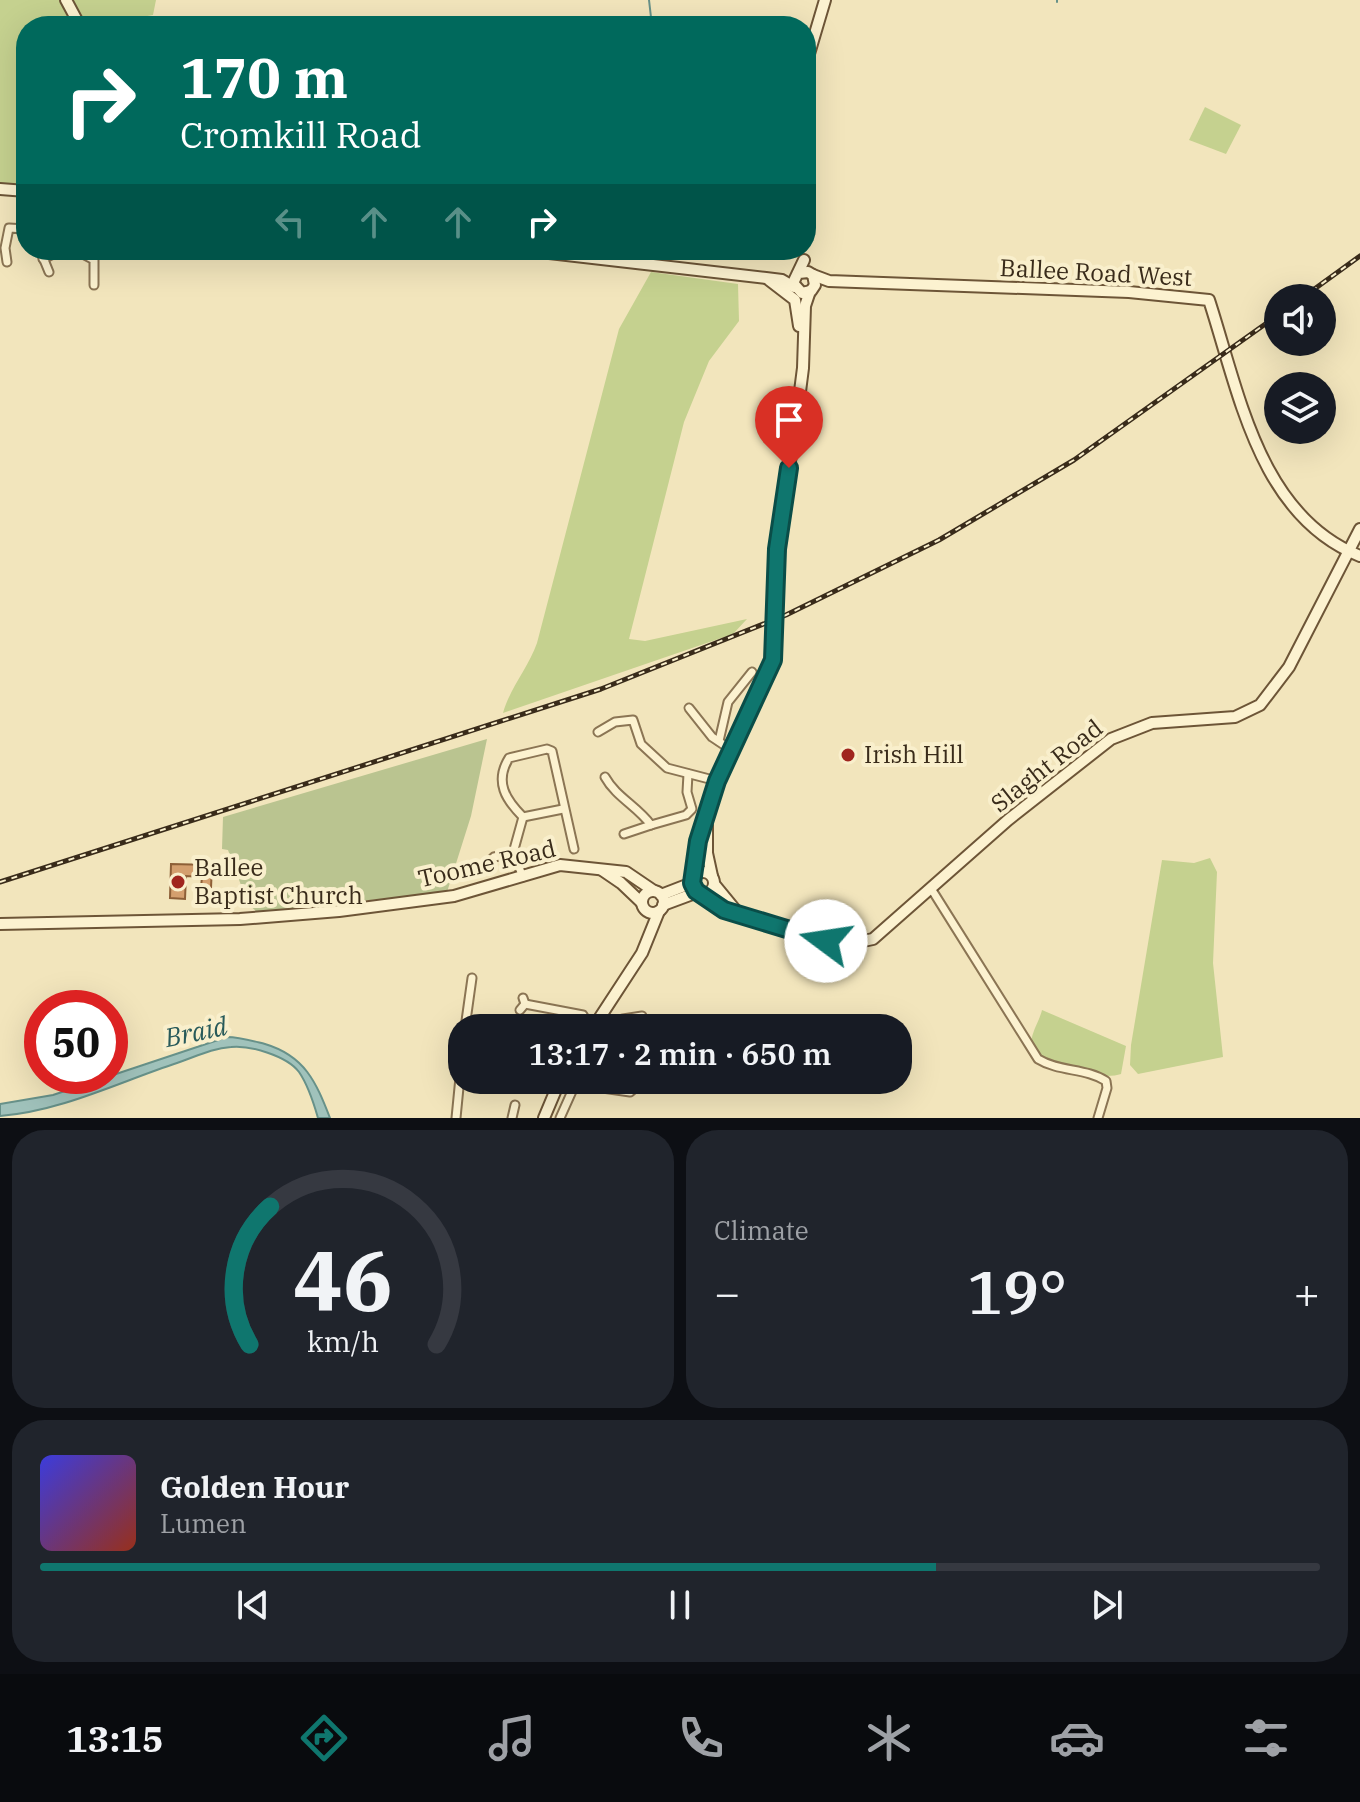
<!DOCTYPE html>
<html lang="en">
<head>
<meta charset="utf-8">
<style>
	:root { --surface:#171b24; --page:#20242c; --text:#f1f3f6; --muted:#9ea1a6; --line:#363941; --accent:#0f766e }
	body { margin:0; font-family:"IBM Plex Serif",serif; background:var(--page); color:var(--text); height:100vh; display:flex; flex-direction:column; font-size:30px; white-space:nowrap }
	* { box-sizing:border-box; margin:0 }
	p { font-size:26px; color:var(--muted) }
	.icon { flex:none; width:44px; height:44px; fill:none; stroke:currentColor; stroke-width:2; stroke-linecap:round; stroke-linejoin:round }
	.map { position:relative; height:1118px; overflow:hidden }
	.sheet { display:flex; flex-direction:column; gap:12px; padding:12px; background:#0d0f14; flex:1 }
	.sheet>* { flex:none }
	.hud { position:absolute; left:16px; top:16px; width:800px; height:244px; border-radius:32px; box-shadow:0 8px 32px #0002; background:#00695c; color:#fff; overflow:hidden }
	.tools { position:absolute; left:1264px; top:284px; display:grid; gap:16px }
	.tools a { display:grid; place-items:center; width:72px; height:72px; border-radius:50%; background:var(--surface); box-shadow:0 8px 32px #0002; font-size:40px }
	.speed { position:absolute; left:24px; top:990px; display:flex; gap:16px; font-size:40px; font-weight:700; text-align:center }
	.speed>* { display:grid; place-content:center; width:104px; height:104px; border-radius:50%; background:var(--surface); box-shadow:0 8px 32px #0002; line-height:1 }
	.speed .limit { border:12px solid #d22; background:#fff; color:#111 }
	.pin { position:absolute; display:grid; place-items:center; width:68px; height:68px; color:#fff; margin:-82px -34px; border-radius:50% 50% 50% 0; rotate:-45deg; box-shadow:0 0 8px #0007 }
	.pin .icon { rotate:45deg }
	.me { position:absolute; width:88px; margin:-44px; rotate:284deg; stroke-linejoin:round; filter:drop-shadow(0 0 6px #0008) }
	.turn { display:flex; align-items:center; gap:28px; height:168px; padding:0 32px; font-size:36px }
	.turn .icon { width:104px; height:104px; stroke-width:2.5 }
	.turn b { display:block; font-size:56px; line-height:68px }
	.lanes { display:flex; align-items:center; height:76px; padding:0 32px; background:#0003; justify-content:center; gap:40px; direction:ltr }
	.lanes .off { opacity:.35 }
	.big { font-size:60px; font-weight:600; line-height:1.1 }
	.sheet .widget { flex:1; display:flex; flex-direction:column; justify-content:center; gap:12px; min-width:0; padding:0 28px; border-radius:32px; background:var(--page) }
	.sheet .dial { align-items:center; gap:0 }
	.dial svg { height:208px; overflow:visible; fill:none; stroke:var(--line); stroke-width:7; stroke-linecap:round; text-anchor:middle }
	.dial text { fill:var(--text); stroke:none }
	.song { display:flex; align-items:center; gap:24px }
	.cover { width:96px; height:96px; border-radius:12px; background:linear-gradient(135deg,hsl(240 70% 55%),hsl(10 70% 35%)) }
	.played { height:8px; border-radius:4px; background:linear-gradient(90deg,var(--accent) 70%,var(--line) 70%) }
	.keys { display:flex; justify-content:space-around; direction:ltr }
	.heat { display:flex; justify-content:space-between; align-items:center; font-size:44px; direction:ltr }
	.sheet .tiles { flex:1; display:grid; gap:12px; grid-template-columns:1fr 1fr }
	.widget:last-child { grid-column:span 2 }
	.trip { position:absolute; left:448px; top:1014px; width:464px; height:80px; border-radius:32px; background:var(--surface); box-shadow:0 8px 32px #0002; font-weight:600; line-height:80px; text-align:center }
	.tab-bar { display:flex; height:128px; justify-content:space-around; align-items:center; background:#090b0e; color:var(--muted) }
	.tab-bar .icon { width:56px; height:56px }
	.tab-bar .current { color:var(--accent) }
	.tab-bar b { font-size:36px; color:var(--text) }
	.map>svg:first-child { display:block }
	.green { fill:#c5d18f }
	.cemetery { fill:#bac490 }
	.water { fill:#a0c2bb; stroke:#679189; stroke-width:2 }
	.lines { fill:none; stroke-linecap:round; stroke-linejoin:round }
	.stream { stroke:#679189; stroke-width:2 }
	.building { fill:#d49f6e; stroke:#8d5f37; stroke-width:2 }
	.street-casing { stroke:#8b7554; stroke-width:11 }
	.secondary-casing { stroke:#6d5537; stroke-width:14 }
	.street { stroke:#fcf2d0; stroke-width:7 }
	.secondary { stroke:#fcf2d0; stroke-width:10 }
	.rail-casing { stroke:#392b1a; stroke-width:5 }
	.rail { stroke:#f9efcc; stroke-width:2; stroke-dasharray:6; stroke-linecap:butt }
	.secondary-bridge-casing { stroke:#6d5537; stroke-width:14; stroke-linecap:butt }
	.secondary-bridge { stroke:#fcf2d0; stroke-width:10 }
	.route-casing { stroke:#0a4d48; stroke-width:20 }
	.route { stroke:#0f766e; stroke-width:14 }
	.poi-dot { fill:#a0251e; stroke:#f9efcc; stroke-width:3 }
	.labels { text-anchor:middle; stroke-width:8; stroke-linejoin:round; paint-order:stroke }
	.street-label { font-size:24px; fill:#392b1a; stroke:#f9efcc }
	.poi-label { font-size:24px; fill:#392b1a; stroke:#f9efcc; text-anchor:start }
	.water-label { font-size:26px; font-style:italic; fill:#285a5a; stroke:#f9efcc }
</style>
</head>
<body>
<div class="map">
<svg width="1360" height="1118" viewBox="0 0 1360 1118">
	<rect width="100%" height="100%" fill="#f2e5bc"/>
	<!-- green -->
	<g class="green">
		<path d="M0,0H60L76,26H26V186L0,184Z"/>
		<path d="M69,0H156L153,15L91,26L81,22Z"/>
		<path d="M1205,107L1241,125L1226,154L1189,140Z"/>
		<path d="M651,272L738,284L739,321L709,361L684,422L629,639L645,641L747,619L733,634L503,713C510,688 528,668 537,643L619,329Z"/>
		<path d="M1210,858L1217,872L1213,963L1223,1057L1138,1074L1130,1065L1131,1045L1162,860L1194,863Z"/>
		<path d="M1042,1010L1126,1046L1121,1074C1102,1081 1040,1068 1032,1045C1029,1036 1040,1020 1042,1010Z"/>
	</g>
	<!-- cemetery -->
	<path class="cemetery" d="M487,739L471,816L447,892L257,912L248,904L228,850L222,849L223,817Z"/>
	<!-- water -->
	<path class="water" d="M227,1037C240,1037 253,1041 265,1044C305,1056 316,1082 330,1118H318C314,1104 308,1085 299,1072C287,1056 250,1045 231,1047C212,1048 195,1057 177,1063C119,1082 62,1111 0,1116V1104L53,1095Z"/>
	<g class="lines">
		<!-- stream -->
		<g class="stream">
			<path d="M649,0L652,26"/>
			<path d="M1057,2V0"/>
			<path d="M641,250L640,255L683,259V250"/>
		</g>
	</g>
	<!-- building -->
	<path class="building" d="M171,864L212,865L211,888L201,887L202,877L186,876L185,899L170,898Z"/>
	<g class="lines">
		<!-- street casing -->
		<g class="street-casing">
			<g id="street">
				<path d="M40,250L49,272"/>
				<path d="M75,250L94,260V285"/>
				<path d="M43,259L61,250"/>
				<path d="M7,262L5,248L9,228L26,229"/>
				<path d="M689,708L712,737L730,749"/>
				<path d="M598,732L615,722L633,720L641,744L667,768L717,781"/>
				<path d="M719,741L728,702L752,672"/>
				<path d="M605,777C616,797 637,806 651,825L686,815L692,809L687,792L688,774"/>
				<path d="M523,817L563,809"/>
				<path d="M624,834L651,825"/>
				<path d="M486,865L494,857L513,853"/>
				<path d="M523,877L513,853L523,817C506,800 494,782 509,758L547,749L552,751L574,849"/>
				<path d="M932,890L1038,1059C1059,1072 1086,1068 1106,1081L1107,1088L1098,1118"/>
				<path d="M525,1004L583,1015L586,1020L581,1028"/>
				<path d="M520,1010L525,1004L523,998"/>
				<path d="M465,1028L472,978"/>
				<path d="M611,1028L623,1019L642,1016"/>
				<path d="M575,1084L630,1092L638,1085L636,1080"/>
				<path d="M456,1118L462,1057"/>
				<path d="M512,1118L515,1105"/>
				<path d="M560,1118L577,1080"/>
			</g>
		</g>
		<!-- secondary casing -->
		<g class="secondary-casing">
			<g id="secondary">
				<path d="M66,0L80,26"/>
				<path d="M806,64L825,0"/>
				<path d="M0,189L26,191"/>
				<path d="M523,250L766,278L782,280L794,287"/>
				<path d="M799,273L808,272L813,275L815,285L811,291L802,293L793,283L804,260"/>
				<path d="M813,275L829,281L1129,292L1209,300C1239,392 1259,516 1360,556"/>
				<path d="M769,280L795,300L799,326"/>
				<path d="M775,603L784,491L793,446L803,368L805,306L810,291"/>
				<path d="M707,825V853L712,876"/>
				<path d="M602,870L621,883L642,903"/>
				<circle cx="703" cy="883" r="11"/>
				<path d="M695,876C694,834 712,787 730,750C749,711 771,679 775,635"/>
				<path d="M714,884L737,912"/>
				<circle cx="653" cy="902" r="11"/>
				<path d="M703,894L730,913L807,937L844,945L873,939L1008,820L1111,739L1152,723L1235,717L1260,705L1289,667L1360,529"/>
				<path d="M661,895L692,883"/>
				<path d="M663,905L698,892"/>
				<path d="M0,924L240,919L339,911L454,896L560,865L626,872L654,891"/>
				<path d="M593,1028L642,953L659,911"/>
				<path d="M544,1118L560,1080"/>
			</g>
		</g>
		<!-- street -->
		<use href="#street" class="street"/>
		<!-- secondary -->
		<use href="#secondary" class="secondary"/>
		<!-- rail casing -->
		<g class="rail-casing">
			<g id="rail">
				<path d="M1302,298L1360,256"/>
				<path d="M0,882L601,689L786,615L939,540L1074,460L1278,315"/>
			</g>
		</g>
		<!-- rail -->
		<use href="#rail" class="rail"/>
		<!-- secondary-bridge casing -->
		<g class="secondary-bridge-casing">
			<path id="secondary-bridge" d="M775,635V603"/>
		</g>
		<!-- secondary-bridge -->
		<use href="#secondary-bridge" class="secondary-bridge"/>
	</g>
	<g class="lines">
		<!-- route casing -->
		<g class="route-casing">
			<path id="route" d="M789,468L777,549L773,660L717,781L698,841L692,883L696,891L724,910L826,941"/>
		</g>
		<!-- route -->
		<use href="#route" class="route"/>
	</g>
	<!-- markers -->
	<g class="poi-dot">
		<circle cx="848" cy="755" r="8"/>
		<circle cx="178" cy="882" r="8"/>
	</g>
	<g class="labels">
		<!-- street labels -->
		<g class="street-label">
			<text transform="translate(1096 273) rotate(3)" y="8">Ballee Road West</text>
			<text transform="translate(1047 766) rotate(-38)" y="8">Slaght Road</text>
			<text transform="translate(487 864) rotate(-13)" y="8">Toome Road</text>
		</g>
		<!-- poi labels -->
		<g class="poi-label">
			<text x="864" y="763">Irish Hill</text>
			<text x="194" y="876">Ballee<tspan x="194" dy="28">Baptist Church</tspan></text>
		</g>
		<!-- water labels -->
		<g class="water-label">
			<text transform="translate(196 1032) rotate(-12)" y="9">Braid</text>
		</g>
	</g>
</svg>
<div class="tools">
<a><svg class="icon" aria-label="sound" viewBox="0 0 24 24"><path d="M4 9h4l5-4v14l-5-4H4zM17 9q2 3 0 6"/></svg></a>
<a><svg class="icon" aria-label="layers" viewBox="0 0 24 24"><path d="M12 4l9 5-9 5-9-5zM3 14l9 5 9-5"/></svg></a>
</div>
<div class="speed"><div class="limit">50</div></div>
<div class="pin" style="left:789px;top:468px;background:#d93025"><svg class="icon" aria-label="arrive" viewBox="0 0 24 24"><path d="M6 21V4h12l-3 4 3 4H6"/></svg></div>
<svg class="me" style="left:826px;top:941px" viewBox="-20 -20 40 40"><circle r="19" fill="#fff"/><path d="M0-13L10 11 0 6-10 11z" fill="#0f766e"/></svg>
<div class="trip">13:17 · 2 min · 650 m</div>
<div class="hud">
<div class="turn"><svg class="icon" aria-label="right" viewBox="0 0 24 24"><path d="M7 20v-9h11M14 6l5 5-5 5"/></svg><div><b>170 m</b>Cromkill Road</div></div>
<div class="lanes"><svg class="icon off" aria-label="left" viewBox="0 0 24 24"><path d="M17 20v-9H6M10 6l-5 5 5 5"/></svg><svg class="icon off" aria-label="ahead" viewBox="0 0 24 24"><path d="M12 20V5M6 11l6-6 6 6"/></svg><svg class="icon off" aria-label="ahead" viewBox="0 0 24 24"><path d="M12 20V5M6 11l6-6 6 6"/></svg><svg class="icon" aria-label="right" viewBox="0 0 24 24"><path d="M7 20v-9h11M14 6l5 5-5 5"/></svg></div>
</div>
</div>
<section class="sheet">
<div class="tiles">
<div class="widget dial"><svg viewBox="0 0 100 80">
<path d="M14 69A42 42 0 1 1 86 69"/>
<path d="M14 69A42 42 0 0 1 22 16" stroke="#0f766e"/>
<text x="50" y="56" font-size="32" font-weight="700">46</text>
<text x="50" y="72" font-size="11">km/h</text>
</svg></div>
<div class="widget"><p>Climate</p>
<div class="heat"><a>−</a><b class="big">19°</b><a>+</a></div>
</div>
<div class="widget">
<div class="song"><i class="cover"></i><div><b>Golden Hour</b><p>Lumen</p></div></div>
<div class="played"></div>
<div class="keys"><svg class="icon" aria-label="previous" viewBox="0 0 24 24"><path d="M18 5L8 12l10 7zM5 5v14"/></svg><svg class="icon" aria-label="pause" viewBox="0 0 24 24"><path d="M8 5v14M16 5v14"/></svg><svg class="icon" aria-label="next" viewBox="0 0 24 24"><path d="M6 5l10 7-10 7zM19 5v14"/></svg></div>
</div>
</div>
</section>
<nav class="tab-bar">
<b>13:15</b>
<svg class="icon current" aria-label="directions" viewBox="0 0 24 24"><path d="M12 3l9 9-9 9-9-9zM9 14v-3h6M13 9l2 2-2 2"/></svg>
<svg class="icon" aria-label="music" viewBox="0 0 24 24"><path d="M9 18V5l10-2v13"/><circle cx="6" cy="18" r="3"/><circle cx="16" cy="16" r="3"/></svg>
<svg class="icon" aria-label="phone" viewBox="0 0 24 24"><path d="M5 4h4l2 5-3 2q2 4 5 5l2-3 5 2v4C11 20 4 13 5 4z"/></svg>
<svg class="icon" aria-label="climate" viewBox="0 0 24 24"><path d="M12 3v18M4 7l16 10M4 17L20 7"/></svg>
<svg class="icon" aria-label="car" viewBox="0 0 24 24"><path d="M5 17H2v-5l4-1 3-4h7l3 4 3 1v5h-3M9 17h6M6 11h13"/><circle cx="7" cy="17" r="2"/><circle cx="17" cy="17" r="2"/></svg>
<svg class="icon" aria-label="filters" viewBox="0 0 24 24"><path d="M4 7h16M4 17h16"/><circle cx="9" cy="7" r="2"/><circle cx="15" cy="17" r="2"/></svg>
</nav>
</body>
</html>
